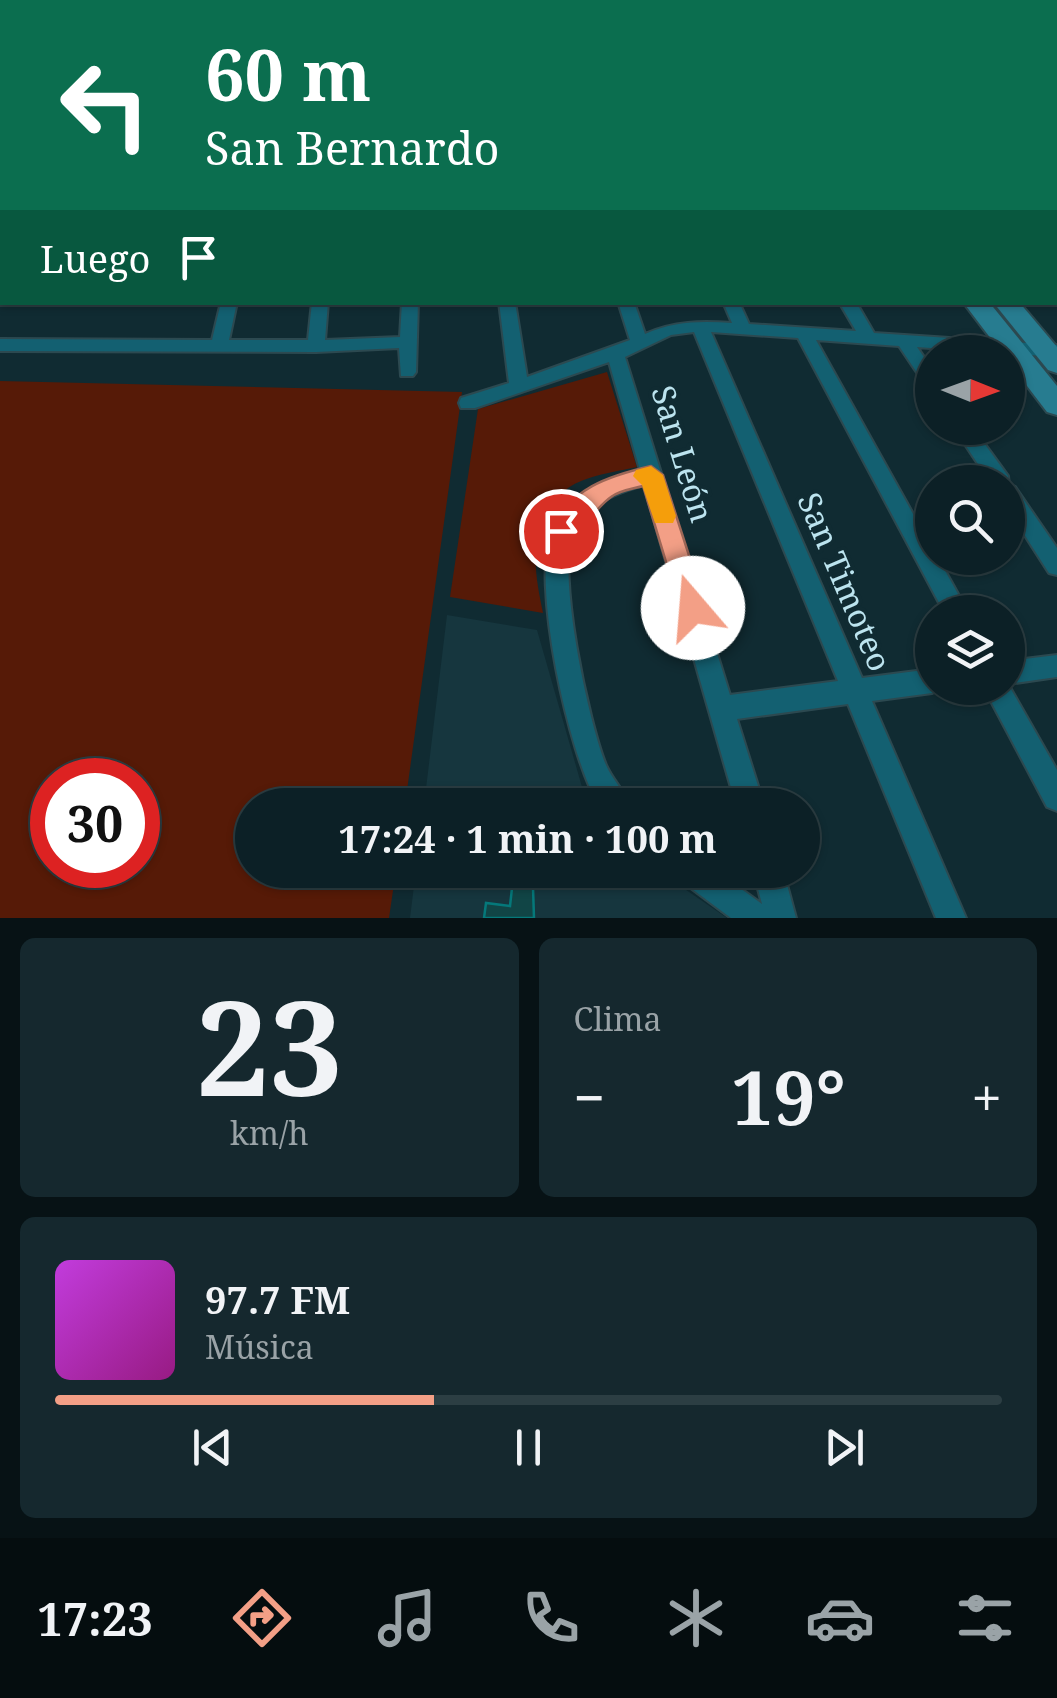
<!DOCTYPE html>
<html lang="es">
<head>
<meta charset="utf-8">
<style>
	:root { --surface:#0c2026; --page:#15282e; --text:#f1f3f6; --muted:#9aa3a7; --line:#2c3e43; --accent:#f39f86 }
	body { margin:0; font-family:"Noto Serif",serif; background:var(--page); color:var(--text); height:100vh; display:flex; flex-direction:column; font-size:38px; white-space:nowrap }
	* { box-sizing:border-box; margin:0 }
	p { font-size:32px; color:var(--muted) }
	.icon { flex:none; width:55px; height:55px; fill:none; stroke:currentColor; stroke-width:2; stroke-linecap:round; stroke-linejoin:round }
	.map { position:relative; height:918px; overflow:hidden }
	.drawer { display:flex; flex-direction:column; gap:20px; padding:20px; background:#071215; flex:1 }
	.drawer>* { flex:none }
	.hud { position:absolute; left:0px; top:0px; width:1058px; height:305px; box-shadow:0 2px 8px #0004,0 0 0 2px var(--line); background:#0b6e4f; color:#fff; overflow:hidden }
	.needle { width:65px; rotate:91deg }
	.fabs { position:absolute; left:915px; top:335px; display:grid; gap:20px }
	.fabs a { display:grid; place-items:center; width:110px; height:110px; border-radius:50%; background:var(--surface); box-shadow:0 2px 8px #0004,0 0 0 2px var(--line); font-size:50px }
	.speed { position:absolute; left:30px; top:758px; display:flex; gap:20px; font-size:50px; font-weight:700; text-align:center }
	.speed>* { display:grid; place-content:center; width:130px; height:130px; border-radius:50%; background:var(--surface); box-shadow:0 2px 8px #0004,0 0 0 2px var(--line); line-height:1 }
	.speed .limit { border:15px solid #d22; background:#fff; color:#111 }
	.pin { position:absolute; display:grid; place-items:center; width:85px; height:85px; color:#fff; margin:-42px; border:5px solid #fff; border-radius:50%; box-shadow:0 2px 10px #0007 }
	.me { position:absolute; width:110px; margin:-55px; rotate:342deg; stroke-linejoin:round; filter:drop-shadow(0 0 8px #0008) }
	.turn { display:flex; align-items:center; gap:35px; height:210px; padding:0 40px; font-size:45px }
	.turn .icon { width:130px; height:130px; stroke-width:2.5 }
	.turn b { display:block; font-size:70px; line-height:85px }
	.then { display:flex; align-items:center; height:95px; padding:0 40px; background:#0003; gap:20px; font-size:38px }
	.big { font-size:75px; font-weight:700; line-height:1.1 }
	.drawer .card { flex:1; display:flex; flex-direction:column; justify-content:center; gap:15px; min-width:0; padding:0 35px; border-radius:15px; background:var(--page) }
	.drawer .dial { align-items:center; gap:0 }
	.dial b { font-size:130px; line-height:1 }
	.song { display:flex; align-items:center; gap:30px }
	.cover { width:120px; height:120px; border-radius:15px; background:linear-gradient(135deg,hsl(290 70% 55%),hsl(310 70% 35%)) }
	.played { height:10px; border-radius:5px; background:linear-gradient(90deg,var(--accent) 40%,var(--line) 40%) }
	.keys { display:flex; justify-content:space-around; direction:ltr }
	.heat { display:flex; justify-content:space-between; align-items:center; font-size:55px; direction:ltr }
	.drawer .tiles { flex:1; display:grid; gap:20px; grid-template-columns:1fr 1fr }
	.card:last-child { grid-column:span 2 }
	.trip { position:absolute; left:235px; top:788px; width:585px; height:100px; border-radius:50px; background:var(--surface); box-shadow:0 2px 8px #0004,0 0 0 2px var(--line); font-weight:700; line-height:100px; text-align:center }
	.menu { display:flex; height:160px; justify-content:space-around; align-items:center; background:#050d0f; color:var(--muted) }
	.menu .icon { width:70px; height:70px }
	.menu .on { color:var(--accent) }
	.menu b { font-size:45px; color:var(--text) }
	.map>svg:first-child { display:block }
	.built { fill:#16363e }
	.green { fill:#561a07; fill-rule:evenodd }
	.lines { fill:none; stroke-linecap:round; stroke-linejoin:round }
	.river { stroke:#07170e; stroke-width:32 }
	.building { fill:#114546; stroke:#05787a; stroke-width:2.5 }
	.street-casing { stroke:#2c4950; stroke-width:4 }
	.secondary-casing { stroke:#2c4950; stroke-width:4 }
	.street { fill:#136071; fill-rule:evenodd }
	.secondary { fill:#277c90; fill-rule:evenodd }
	.route { fill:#f39f86; stroke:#9e6757; stroke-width:2.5 }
	.slow { fill:#f59e0b }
	.labels { text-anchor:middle; stroke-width:8; stroke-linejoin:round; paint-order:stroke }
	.street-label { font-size:32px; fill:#bce4ef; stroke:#102b32 }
</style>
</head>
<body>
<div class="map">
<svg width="1057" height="918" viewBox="0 0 1057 918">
	<rect width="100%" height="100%" fill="#102b32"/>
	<!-- built -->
	<g class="built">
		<path d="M447,615L537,630L582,787L592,805H424Z"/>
		<path d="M416,870H657L727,918H410Z"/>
	</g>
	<!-- green -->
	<g class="green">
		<path d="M607,372L637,467C615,472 587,475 568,488C562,493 558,500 554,507C528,541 535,573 543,613L450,597L478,409Z"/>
		<path d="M0,381L462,392L405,805H252V870H396L389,918H0ZM52,780H138V865H52Z"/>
	</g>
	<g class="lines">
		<!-- river -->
		<g class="river">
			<path d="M137,2L139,0"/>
			<path d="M0,142L2,140"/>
		</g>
	</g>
	<!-- building -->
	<path class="building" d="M514,870H555L554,888L533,887L534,918H484L486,903L510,906Z"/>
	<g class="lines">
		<!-- street casing -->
		<g class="street-casing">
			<g id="street">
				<path d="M248,0L245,2L210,1L211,0Z"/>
				<path d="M343,0H353V2H344Z"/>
				<path d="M397,0H407V2H398Z"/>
				<path d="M441,0H451V2H442Z"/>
				<path d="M2,11V18L0,19V12Z"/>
				<rect x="1055" y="36" width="2" height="6"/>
				<rect x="1055" y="54" width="2" height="9"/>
				<path d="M0,93L2,94V100L0,101Z"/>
				<path d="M2,118V127L0,128V119Z"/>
				<rect x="1055" y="146" width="2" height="8"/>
				<rect x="1055" y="167" width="2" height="10"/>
				<path d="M2,234V245L0,246V235Z"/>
				<path d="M1055,246L1057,247V258L1055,257Z"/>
				<rect x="0" y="281" width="2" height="10"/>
				<path d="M221,302H237L229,340H308L312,302H328L325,340L400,337L402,302H418L416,372L413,376H401L399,348L316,352L0,351V339L212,340Z"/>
				<path d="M499,302H515L527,377L630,340L618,302H634L645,334C674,321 701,321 732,323L723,302H739L749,324L856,331L839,302H856L874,333L1057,345V357L917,347L932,369V388L926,386L899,346L816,340L932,548V558H938L968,612H944L798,338L711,332L862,678L932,669V688H942L932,693L872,701L966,918H936L848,704L737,719L764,805H736L644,485C618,492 586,504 574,529C555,568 589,724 606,765C612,779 624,791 630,805H599C569,758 530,579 552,528C568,493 606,480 640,470L609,362L475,408H461L459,403L461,398L509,383ZM694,332L838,681L730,695L625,357L671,335Z"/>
				<path d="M954,428H973L1008,476L1009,485L1015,487L1057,548V575L1049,573L1008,509V482H990Z"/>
				<path d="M1057,655V677L1008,684L1057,770V811L1047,807L984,688H1008V661Z"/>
				<path d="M675,870H715L762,904L753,870H783L796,918H731L680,880Z"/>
			</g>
		</g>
		<!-- secondary casing -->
		<g class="secondary-casing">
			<g id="secondary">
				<rect x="783" y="0" width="14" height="2"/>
				<path d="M963,302H989L1057,386V415L1047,412L1008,361V352H1001Z"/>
				<path d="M993,302H1019L1057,347V373L1048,370Z"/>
			</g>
		</g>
		<!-- street -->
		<use href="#street" class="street"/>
		<!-- secondary -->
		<use href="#secondary" class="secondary"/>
	</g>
	<!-- route -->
	<path class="route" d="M651,466L663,475L706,608L702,616L693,620L684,616L680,608L643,486C632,489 620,490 611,497C593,509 575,546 552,538L549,531C571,488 608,476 651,466Z"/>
	<!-- slow -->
	<path class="slow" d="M651,466L663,475L676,516L673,523H655L642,485L633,476L636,470Z"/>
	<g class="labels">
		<!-- street labels -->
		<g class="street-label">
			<text transform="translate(682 454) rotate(73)" y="11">San León</text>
			<text transform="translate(844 582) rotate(67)" y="11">San Timoteo</text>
		</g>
	</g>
</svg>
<div class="fabs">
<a><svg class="needle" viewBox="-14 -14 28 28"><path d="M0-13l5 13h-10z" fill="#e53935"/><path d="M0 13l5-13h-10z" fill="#9aa3a7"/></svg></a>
<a><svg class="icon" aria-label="search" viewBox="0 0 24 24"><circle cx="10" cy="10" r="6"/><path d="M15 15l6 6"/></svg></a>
<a><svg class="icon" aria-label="layers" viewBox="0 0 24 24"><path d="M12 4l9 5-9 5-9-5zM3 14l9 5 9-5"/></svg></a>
</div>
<div class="speed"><div class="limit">30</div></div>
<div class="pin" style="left:561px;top:531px;background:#d93025"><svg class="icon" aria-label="arrive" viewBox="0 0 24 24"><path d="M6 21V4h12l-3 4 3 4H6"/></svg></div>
<svg class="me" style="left:693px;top:608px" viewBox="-20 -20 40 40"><circle r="19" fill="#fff"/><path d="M0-13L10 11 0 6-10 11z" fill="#f39f86"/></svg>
<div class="trip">17:24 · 1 min · 100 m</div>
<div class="hud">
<div class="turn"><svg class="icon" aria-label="left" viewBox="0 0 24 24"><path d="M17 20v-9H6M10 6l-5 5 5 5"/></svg><div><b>60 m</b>San Bernardo</div></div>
<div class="then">Luego<svg class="icon" aria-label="arrive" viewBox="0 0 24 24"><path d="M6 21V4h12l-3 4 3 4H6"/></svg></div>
</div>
</div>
<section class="drawer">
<div class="tiles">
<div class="card dial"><b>23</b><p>km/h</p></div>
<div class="card"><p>Clima</p>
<div class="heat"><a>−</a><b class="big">19°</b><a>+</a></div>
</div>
<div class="card">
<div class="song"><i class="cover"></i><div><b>97.7 FM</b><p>Música</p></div></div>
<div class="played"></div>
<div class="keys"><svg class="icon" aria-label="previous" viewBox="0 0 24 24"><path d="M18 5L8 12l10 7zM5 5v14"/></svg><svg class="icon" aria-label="pause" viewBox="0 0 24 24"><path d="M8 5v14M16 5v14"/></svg><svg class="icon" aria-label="next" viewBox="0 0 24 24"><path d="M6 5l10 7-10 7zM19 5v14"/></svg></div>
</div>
</div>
</section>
<nav class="menu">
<b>17:23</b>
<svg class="icon on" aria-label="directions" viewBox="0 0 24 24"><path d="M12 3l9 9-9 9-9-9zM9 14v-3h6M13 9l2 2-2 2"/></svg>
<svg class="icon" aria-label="music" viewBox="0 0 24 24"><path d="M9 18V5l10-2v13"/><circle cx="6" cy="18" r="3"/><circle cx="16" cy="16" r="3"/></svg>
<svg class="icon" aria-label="phone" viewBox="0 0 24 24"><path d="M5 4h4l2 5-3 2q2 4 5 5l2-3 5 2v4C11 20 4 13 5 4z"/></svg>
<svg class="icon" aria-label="climate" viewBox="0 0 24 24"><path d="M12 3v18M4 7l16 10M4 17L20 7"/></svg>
<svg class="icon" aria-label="car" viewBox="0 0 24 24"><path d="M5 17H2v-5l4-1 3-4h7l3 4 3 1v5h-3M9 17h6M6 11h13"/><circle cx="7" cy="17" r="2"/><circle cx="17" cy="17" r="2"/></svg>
<svg class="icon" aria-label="filters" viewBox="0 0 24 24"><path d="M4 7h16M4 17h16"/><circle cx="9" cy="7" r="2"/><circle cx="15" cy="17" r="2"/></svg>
</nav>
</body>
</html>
